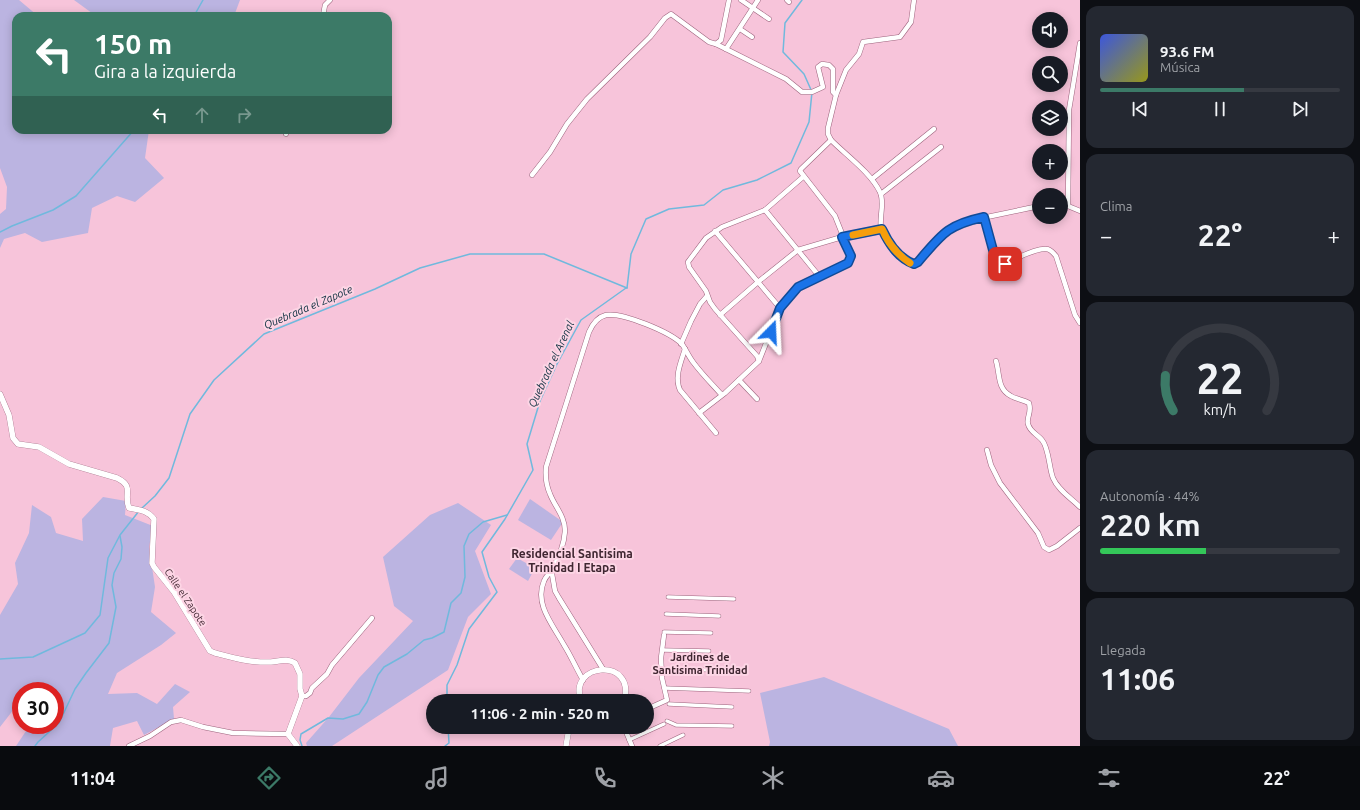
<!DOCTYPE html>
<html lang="es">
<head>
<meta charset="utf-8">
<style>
	:root { --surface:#171b24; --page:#242831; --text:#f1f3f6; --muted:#9ea1a6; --line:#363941; --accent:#3c7a67 }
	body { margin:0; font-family:Ubuntu,sans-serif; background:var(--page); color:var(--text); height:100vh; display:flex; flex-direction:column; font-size:15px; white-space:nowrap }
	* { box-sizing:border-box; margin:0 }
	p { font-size:13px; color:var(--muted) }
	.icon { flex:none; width:22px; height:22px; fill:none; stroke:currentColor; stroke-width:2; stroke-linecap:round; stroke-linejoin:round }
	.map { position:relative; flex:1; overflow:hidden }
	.panel { display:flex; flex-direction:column; gap:6px; padding:6px; background:#0d0f14; width:280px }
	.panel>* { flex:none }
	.banner { position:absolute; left:12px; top:12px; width:380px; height:122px; border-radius:12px; box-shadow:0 2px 10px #0003; background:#3c7a67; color:#fff; overflow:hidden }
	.buttons { position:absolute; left:1032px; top:12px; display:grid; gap:8px }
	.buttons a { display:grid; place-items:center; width:36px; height:36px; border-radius:50%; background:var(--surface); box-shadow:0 2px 10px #0003; font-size:20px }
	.speed { position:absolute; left:12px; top:682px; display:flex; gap:8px; font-size:20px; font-weight:700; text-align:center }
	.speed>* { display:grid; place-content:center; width:52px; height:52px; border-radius:50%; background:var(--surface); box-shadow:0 2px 10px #0003; line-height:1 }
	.speed .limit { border:6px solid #d22; background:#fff; color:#111 }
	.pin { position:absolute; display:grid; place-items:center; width:34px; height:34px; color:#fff; margin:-17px; border-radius:8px; box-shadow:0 2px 6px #0006 }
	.me { position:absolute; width:44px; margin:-22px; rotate:21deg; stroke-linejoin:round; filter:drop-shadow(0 0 3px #0008) }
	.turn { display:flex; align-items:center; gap:14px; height:84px; padding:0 16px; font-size:18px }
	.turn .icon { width:52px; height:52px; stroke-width:2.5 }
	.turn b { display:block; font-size:28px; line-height:34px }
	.lanes { display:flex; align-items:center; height:38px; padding:0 16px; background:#0003; justify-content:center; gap:20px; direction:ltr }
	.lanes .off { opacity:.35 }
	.big { font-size:30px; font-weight:700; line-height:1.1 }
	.panel .card { flex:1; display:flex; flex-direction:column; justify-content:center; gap:6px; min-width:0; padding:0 14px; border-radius:12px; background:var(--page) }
	.panel .dial { align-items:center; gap:0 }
	.dial svg { height:104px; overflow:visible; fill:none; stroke:var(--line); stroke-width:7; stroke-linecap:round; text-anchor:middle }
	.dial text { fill:var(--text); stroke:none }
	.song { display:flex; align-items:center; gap:12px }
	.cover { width:48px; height:48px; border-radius:6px; background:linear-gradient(135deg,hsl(230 70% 55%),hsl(60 70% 35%)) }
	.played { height:4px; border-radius:2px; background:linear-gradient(90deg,var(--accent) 60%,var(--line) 60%) }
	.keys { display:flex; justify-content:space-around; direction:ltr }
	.heat { display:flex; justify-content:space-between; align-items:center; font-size:22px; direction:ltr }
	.charge { height:6px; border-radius:3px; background:linear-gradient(90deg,#34c759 44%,var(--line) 0) }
	.trip { position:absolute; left:426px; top:694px; width:228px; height:40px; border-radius:20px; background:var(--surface); box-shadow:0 2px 10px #0003; font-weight:700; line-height:40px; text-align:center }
	.tabs { display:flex; height:64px; justify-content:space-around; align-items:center; background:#090b0e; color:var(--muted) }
	.tabs .icon { width:28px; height:28px }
	.tabs .current { color:var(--accent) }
	.tabs b { font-size:18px; color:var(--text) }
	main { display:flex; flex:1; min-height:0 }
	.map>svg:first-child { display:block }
	.green { fill:#bbb4e1 }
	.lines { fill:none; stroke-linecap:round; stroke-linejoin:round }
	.stream { stroke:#70b9dd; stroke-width:1.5 }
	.pedestrian-casing { stroke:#9d637d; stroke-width:4.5 }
	.minor-casing { stroke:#9d637d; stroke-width:5.5 }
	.tertiary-casing { stroke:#9d637d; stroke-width:6 }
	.pedestrian { stroke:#fff; stroke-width:3.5 }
	.minor { stroke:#fff; stroke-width:4.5 }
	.tertiary { stroke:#fff; stroke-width:5.5 }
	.route-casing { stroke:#114b97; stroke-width:10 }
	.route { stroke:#1a73e8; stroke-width:7 }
	.slow { stroke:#f59e0b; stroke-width:7 }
	.labels { text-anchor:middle; stroke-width:4; stroke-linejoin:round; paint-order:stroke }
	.street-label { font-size:10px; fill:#402732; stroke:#fdd5e5 }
	.water-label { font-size:11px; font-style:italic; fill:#0d2f3f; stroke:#fdd5e5 }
	.neighbourhood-label { font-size:11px; font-weight:bold; fill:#402732; stroke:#fdd5e5 }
	.quarter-label { font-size:12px; font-weight:bold; fill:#402732; stroke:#fdd5e5 }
</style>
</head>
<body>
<main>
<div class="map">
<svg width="1080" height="746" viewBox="0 0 1080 746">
	<rect width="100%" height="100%" fill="#f7c4da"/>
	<!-- green -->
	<g class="green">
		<path d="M0,0H19L38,16H16V130H149L145,158L164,178L135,202L117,196L92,208L88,233L42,242L25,233L4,239L0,248V214L6,209L7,187L0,168Z"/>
		<path d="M74,0H240L234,16H96Z"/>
		<path d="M103,497L126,501L125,515L153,526L149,547L155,587L151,612L176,633L161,645L117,673L108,694L137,693L157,704L175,684L190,692L173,707L174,719L144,735L137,721L113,728L110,746H16L30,725H55V691H21V700L0,727V615L18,584L15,563L29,533L32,505L51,517L56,533L83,541L82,519Z"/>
		<path d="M530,499L563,522L551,540L518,520Z"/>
		<path d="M458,503L491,525L475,551L491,594L468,617L448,670L332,746H307L306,743L329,717L359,678L413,621L394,606L383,557L430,515Z"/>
		<path d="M517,558L535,568L528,581L509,569Z"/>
		<path d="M824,677L949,729L958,746H769L770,742L760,693Z"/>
	</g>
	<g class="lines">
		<!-- stream -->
		<g class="stream">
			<path d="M194,16L203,0"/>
			<path d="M0,232L12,226L53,210L76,196L134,130"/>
			<path d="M627,288L631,254L646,219L669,209L704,205L723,190L757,180L791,163L809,122L812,92L804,74L783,52L785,23L802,0"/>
			<path d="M142,508L155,496L169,478L190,414L214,380L264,334L375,289L420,268L470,254H544L627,288"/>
			<path d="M0,659L33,657L85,633L100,615L108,558L120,535L139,511"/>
			<path d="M447,701V685L457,665L469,629L497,592L489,577L482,552L505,519L533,470L527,444L540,401L557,364L581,320L626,288"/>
			<path d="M35,746L38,742L59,723L75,689L86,673L109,643L116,607L112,585L114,573L121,559L122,547L120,536"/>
			<path d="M302,746L300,740L301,734L328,718L343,719L359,714L367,702L378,675L384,667L407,654L424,640L432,638L444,632L451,603L461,593L465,577L464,546L469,534L483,522L507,515"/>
			<path d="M445,746L449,743L448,727"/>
		</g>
		<!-- pedestrian casing -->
		<g class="pedestrian-casing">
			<g id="pedestrian">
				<path d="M668,597L734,599"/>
				<path d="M666,614L719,616"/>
				<path d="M664,632L711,633"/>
				<path d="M662,650L709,651"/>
				<path d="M662,669L714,670"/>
				<path d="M664,688L749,691"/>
				<path d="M669,704L732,707"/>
				<path d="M667,721L676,725L732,726"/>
				<path d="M629,740L664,724"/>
				<path d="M660,746L683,735"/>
			</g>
		</g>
		<!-- minor casing -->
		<g class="minor-casing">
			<g id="minor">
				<path d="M741,0L769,19"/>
				<path d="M787,0L789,2"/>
				<path d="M914,0L911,22L900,37L863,42L859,54L846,70L836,95L828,128V134L831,140C847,156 870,172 880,192C885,203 879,217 881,229C884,242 901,260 914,264L918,262C934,243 944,229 968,221L1039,206"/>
				<path d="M323,16L325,5L330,0"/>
				<path d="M740,29L752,37"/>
				<path d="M716,44L726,49L758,0"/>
				<path d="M726,49L786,79L802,92H812L823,87L818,67L822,64L829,65L833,69V92L836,95"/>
				<path d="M286,134L287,130"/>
				<path d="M532,175L550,152L567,124L587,99L650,37L665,18L671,14L709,42L716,44L721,40L729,0"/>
				<path d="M872,179L934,129"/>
				<path d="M881,194L941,147"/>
				<path d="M1061,205L1068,206L1080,211"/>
				<path d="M1068,206L1069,110L1080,43"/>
				<path d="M765,210L819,276"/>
				<path d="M984,217L996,261L1000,264H1005C1015,259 1035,248 1046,249C1051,249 1053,253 1056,256L1075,315L1080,323"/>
				<path d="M715,231L780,308"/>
				<path d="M720,315L758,282L798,250L842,237L881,229"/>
				<path d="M681,344L691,321L700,304L707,296"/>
				<path d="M685,349C681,362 674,377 680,390L716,433"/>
				<path d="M759,361L757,356L715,309L710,302L706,291L689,267L688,262L706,238L722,227L765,210L803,177"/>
				<path d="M996,361C1000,374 997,389 1011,396C1016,399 1023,400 1029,403C1032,414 1026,417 1028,424C1030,432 1037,434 1042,440C1049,448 1049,468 1053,478C1058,490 1071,498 1080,507"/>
				<path d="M739,380L757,399"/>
				<path d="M699,413L725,393L759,361L780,308L798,287L848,263L851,256L835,216L800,171L801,169L831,140"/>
				<path d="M987,450L991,465L1000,483L1038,533L1044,547L1049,550L1057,546L1080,528"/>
				<path d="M550,573L552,574L555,591L559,598L603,669"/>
				<path d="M583,680C576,668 571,656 564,645C553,625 534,604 544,581C546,576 549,574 551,571C559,558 564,546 565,531C565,516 555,507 550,494C546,485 545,477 546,467L589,332C592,325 598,317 606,315C622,312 670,332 682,344C686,350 689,357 693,362C701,373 711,383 720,393L722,394"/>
				<path d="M302,696H306L310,693L312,688L327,674L332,665L372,618"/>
				<path d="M647,709L667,700L662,678L661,658L664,635"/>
				<path d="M624,727L632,746"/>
				<path d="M129,746L150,736L171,722L181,720L203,727L233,733L288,734"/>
			</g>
		</g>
		<!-- tertiary casing -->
		<g class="tertiary-casing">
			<g id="tertiary">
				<path d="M0,394L9,415L13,438L18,444L39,447L69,464L117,478C135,487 123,493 129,508C139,510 147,510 154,519L152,563L154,567L174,592L210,651L215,653C234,658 252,663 271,662C280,661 288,658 295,663L300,674V689L302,696L288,734L297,746"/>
				<path d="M581,701C567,662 637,657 624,701"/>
				<path d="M566,746L568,734L571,727"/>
			</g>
		</g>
		<!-- pedestrian -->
		<use href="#pedestrian" class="pedestrian"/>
		<!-- minor -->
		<use href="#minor" class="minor"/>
		<!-- tertiary -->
		<use href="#tertiary" class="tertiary"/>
	</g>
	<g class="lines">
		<!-- route casing -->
		<g class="route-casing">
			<path id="route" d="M771,332L780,308L798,287L848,263L851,256L842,237L882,229C889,244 898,258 914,264L918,262C942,234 947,225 984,217L996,261L1000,264H1005"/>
		</g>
		<!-- route -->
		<use href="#route" class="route"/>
		<!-- slow -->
		<path class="slow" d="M853,235L882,229C888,243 896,254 910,263"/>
	</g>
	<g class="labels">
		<!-- street labels -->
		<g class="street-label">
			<text transform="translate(186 597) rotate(56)" y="4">Calle el Zapote</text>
		</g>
		<!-- water labels -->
		<g class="water-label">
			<text transform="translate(308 307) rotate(-23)" y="4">Quebrada el Zapote</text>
			<text transform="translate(551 364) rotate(-65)" y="4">Quebrada el Arenal</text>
		</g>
		<!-- neighbourhood labels -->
		<g class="neighbourhood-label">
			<text x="700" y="661">Jardines de<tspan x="700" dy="13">Santisima Trinidad</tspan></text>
		</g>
		<!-- quarter labels -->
		<g class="quarter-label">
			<text x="572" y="558">Residencial Santisima<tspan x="572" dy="14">Trinidad I Etapa</tspan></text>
		</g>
	</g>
</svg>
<div class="buttons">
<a><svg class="icon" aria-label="sound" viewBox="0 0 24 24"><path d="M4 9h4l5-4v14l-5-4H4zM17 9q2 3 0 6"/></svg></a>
<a><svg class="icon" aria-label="search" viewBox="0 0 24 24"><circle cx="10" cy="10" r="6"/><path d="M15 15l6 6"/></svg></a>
<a><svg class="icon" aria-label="layers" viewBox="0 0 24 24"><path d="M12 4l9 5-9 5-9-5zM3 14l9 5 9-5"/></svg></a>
<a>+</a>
<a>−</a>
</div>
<div class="speed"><div class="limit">30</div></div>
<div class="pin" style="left:1005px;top:264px;background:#d93025"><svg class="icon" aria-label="arrive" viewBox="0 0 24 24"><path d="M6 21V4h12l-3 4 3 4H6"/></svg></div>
<svg class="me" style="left:771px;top:332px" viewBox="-20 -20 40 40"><path d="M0-17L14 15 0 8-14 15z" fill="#1a73e8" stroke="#fff" stroke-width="4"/></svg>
<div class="trip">11:06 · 2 min · 520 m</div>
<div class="banner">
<div class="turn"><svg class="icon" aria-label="left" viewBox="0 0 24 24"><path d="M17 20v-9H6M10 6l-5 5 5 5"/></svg><div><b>150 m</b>Gira a la izquierda</div></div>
<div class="lanes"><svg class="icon" aria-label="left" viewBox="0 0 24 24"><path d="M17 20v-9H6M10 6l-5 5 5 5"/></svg><svg class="icon off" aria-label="ahead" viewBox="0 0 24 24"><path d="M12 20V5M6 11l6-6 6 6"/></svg><svg class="icon off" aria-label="right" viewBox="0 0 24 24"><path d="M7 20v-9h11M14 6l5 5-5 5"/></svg></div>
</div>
</div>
<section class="panel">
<div class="card">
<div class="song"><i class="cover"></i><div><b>93.6 FM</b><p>Música</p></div></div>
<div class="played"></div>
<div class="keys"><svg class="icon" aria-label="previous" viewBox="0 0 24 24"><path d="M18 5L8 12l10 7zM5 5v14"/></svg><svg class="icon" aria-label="pause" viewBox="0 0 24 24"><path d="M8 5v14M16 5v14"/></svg><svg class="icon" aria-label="next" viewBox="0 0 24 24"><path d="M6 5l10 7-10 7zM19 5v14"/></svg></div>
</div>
<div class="card"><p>Clima</p>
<div class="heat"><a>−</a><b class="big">22°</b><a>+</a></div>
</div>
<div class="card dial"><svg viewBox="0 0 100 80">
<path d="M14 69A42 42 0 1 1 86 69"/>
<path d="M14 69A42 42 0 0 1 8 42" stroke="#3c7a67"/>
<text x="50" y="56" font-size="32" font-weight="700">22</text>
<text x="50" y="72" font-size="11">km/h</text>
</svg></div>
<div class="card"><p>Autonomía · 44%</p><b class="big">220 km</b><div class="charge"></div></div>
<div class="card"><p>Llegada</p><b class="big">11:06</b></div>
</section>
</main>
<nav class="tabs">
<b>11:04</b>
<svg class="icon current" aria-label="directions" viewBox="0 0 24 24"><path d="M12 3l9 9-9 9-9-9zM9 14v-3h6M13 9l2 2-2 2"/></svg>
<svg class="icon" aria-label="music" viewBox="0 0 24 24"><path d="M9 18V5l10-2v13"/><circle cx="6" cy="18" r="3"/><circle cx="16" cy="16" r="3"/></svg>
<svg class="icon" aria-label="phone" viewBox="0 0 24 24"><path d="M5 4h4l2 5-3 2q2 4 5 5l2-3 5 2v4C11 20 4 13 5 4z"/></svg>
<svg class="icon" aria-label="climate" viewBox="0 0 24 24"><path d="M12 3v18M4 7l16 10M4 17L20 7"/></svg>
<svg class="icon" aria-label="car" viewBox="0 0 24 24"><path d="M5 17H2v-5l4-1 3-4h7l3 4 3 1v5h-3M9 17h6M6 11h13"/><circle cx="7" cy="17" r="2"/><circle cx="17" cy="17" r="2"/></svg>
<svg class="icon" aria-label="filters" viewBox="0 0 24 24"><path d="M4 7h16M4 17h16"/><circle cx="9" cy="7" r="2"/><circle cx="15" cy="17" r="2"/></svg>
<b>22°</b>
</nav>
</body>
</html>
